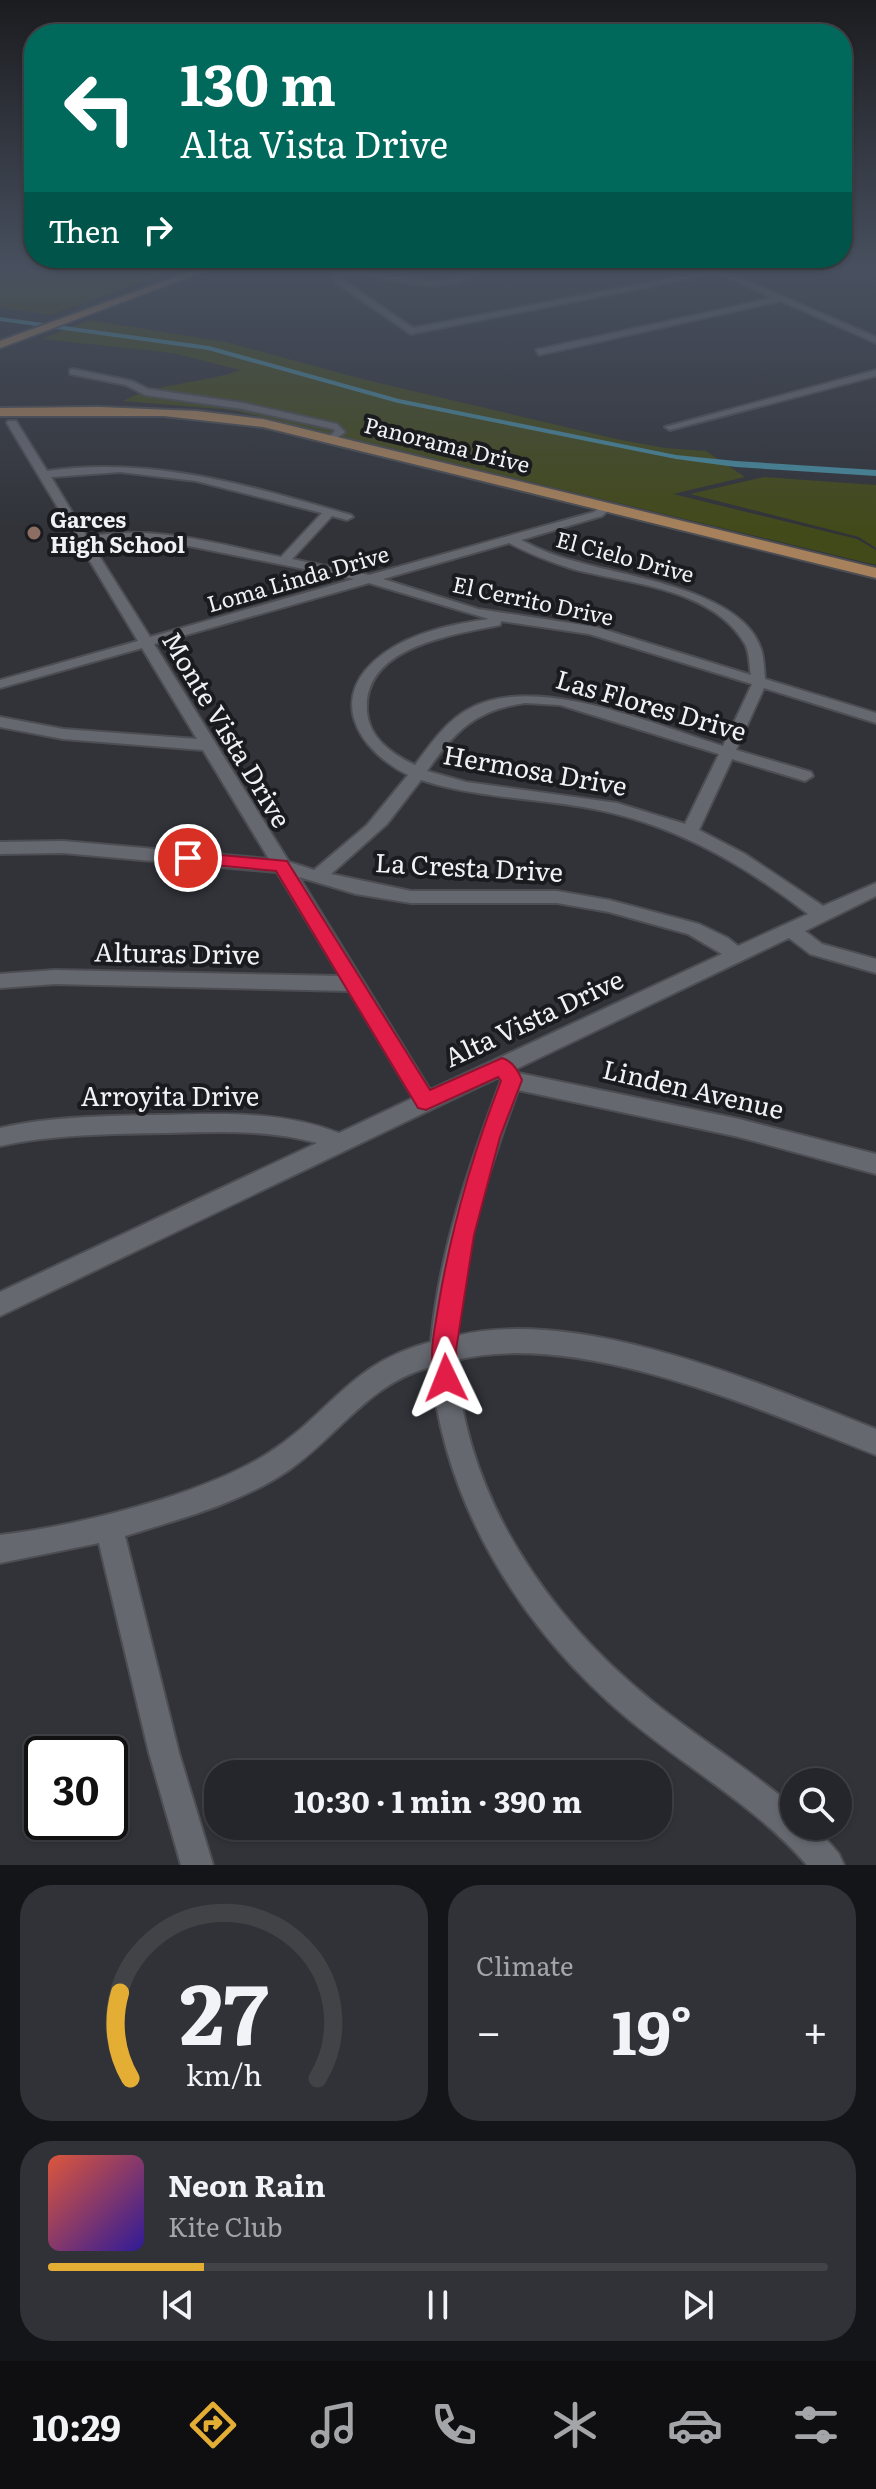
<!DOCTYPE html>
<html lang="en">
<head>
<meta charset="utf-8">
<style>
	:root { --surface:#25262b; --page:#313237; --text:#f1f3f6; --muted:#a3a5a9; --line:#424347; --accent:#e4ae35 }
	body { margin:0; font-family:Literata,serif; background:var(--page); color:var(--text); height:100vh; display:flex; flex-direction:column; font-size:30px; white-space:nowrap }
	* { box-sizing:border-box; margin:0 }
	p { font-size:26px; color:var(--muted) }
	.icon { flex:none; width:44px; height:44px; fill:none; stroke:currentColor; stroke-width:2; stroke-linecap:round; stroke-linejoin:round }
	.map { position:relative; height:1865px; overflow:hidden }
	.panel { display:flex; flex-direction:column; gap:20px; padding:20px; background:#141518; flex:1 }
	.panel>* { flex:none }
	.guide { position:absolute; left:24px; top:24px; width:828px; height:244px; border-radius:32px; box-shadow:0 2px 6px #0004,0 0 0 2px var(--line); background:#00695c; color:#fff; overflow:hidden }
	.controls { position:absolute; left:780px; top:1768px; display:grid; gap:16px }
	.controls a { display:grid; place-items:center; width:72px; height:72px; border-radius:50%; background:var(--surface); box-shadow:0 2px 6px #0004,0 0 0 2px var(--line); font-size:40px }
	.speed { position:absolute; left:24px; top:1736px; display:flex; gap:16px; font-size:40px; font-weight:700; text-align:center }
	.speed>* { display:grid; place-content:center; width:104px; height:104px; border-radius:50%; background:var(--surface); box-shadow:0 2px 6px #0004,0 0 0 2px var(--line); line-height:1 }
	.speed .limit { border:4px solid #111; border-radius:12px; background:#fff; color:#111 }
	.pin { position:absolute; display:grid; place-items:center; width:68px; height:68px; color:#fff; margin:-34px; border:4px solid #fff; border-radius:50%; box-shadow:0 2px 8px #0007 }
	.me { position:absolute; width:88px; margin:-44px; rotate:358deg; stroke-linejoin:round; filter:drop-shadow(0 0 6px #0008) }
	.turn { display:flex; align-items:center; gap:28px; height:168px; padding:0 24px; font-size:36px }
	.turn .icon { width:104px; height:104px; stroke-width:2.5 }
	.turn b { display:block; font-size:56px; line-height:68px }
	.then { display:flex; align-items:center; height:76px; padding:0 24px; background:#0003; gap:16px; font-size:30px }
	.big { font-size:60px; font-weight:700; line-height:1.1 }
	.panel .tile { flex:1; display:flex; flex-direction:column; justify-content:center; gap:12px; min-width:0; padding:0 28px; border-radius:32px; background:var(--page) }
	.panel .dial { align-items:center; gap:0 }
	.dial svg { height:208px; overflow:visible; fill:none; stroke:var(--line); stroke-width:7; stroke-linecap:round; text-anchor:middle }
	.dial text { fill:var(--text); stroke:none }
	.song { display:flex; align-items:center; gap:24px }
	.cover { width:96px; height:96px; border-radius:12px; background:linear-gradient(135deg,hsl(10 70% 55%),hsl(250 70% 35%)) }
	.played { height:8px; border-radius:4px; background:linear-gradient(90deg,var(--accent) 20%,var(--line) 20%) }
	.keys { display:flex; justify-content:space-around; direction:ltr }
	.heat { display:flex; justify-content:space-between; align-items:center; font-size:44px; direction:ltr }
	.panel .tiles { flex:1; display:grid; gap:20px; grid-template-columns:1fr 1fr }
	.tile:last-child { grid-column:span 2 }
	.trip { position:absolute; left:204px; top:1760px; width:468px; height:80px; border-radius:32px; background:var(--surface); box-shadow:0 2px 6px #0004,0 0 0 2px var(--line); font-weight:700; line-height:80px; text-align:center }
	.tabs { display:flex; height:128px; justify-content:space-around; align-items:center; background:#0f0f11; color:var(--muted) }
	.tabs .icon { width:56px; height:56px }
	.tabs .active { color:var(--accent) }
	.tabs b { font-size:36px; color:var(--text) }
	.map>svg:first-child { display:block }
	.green { fill:#434a1a }
	.lines { fill:none; stroke-linecap:round; stroke-linejoin:round }
	.canal { fill:#478b9f; fill-rule:evenodd }
	.minor-casing { stroke:#4d4e53; stroke-width:4 }
	.major-casing { stroke:#4d4e53; stroke-width:4 }
	.minor { fill:#666870; fill-rule:evenodd }
	.major { fill:#a6815b; fill-rule:evenodd }
	.route { fill:#e11d48; stroke:#92132f; stroke-width:2 }
	.education-dot { fill:#8d6e63; stroke:#1a1b1e; stroke-width:3 }
	.labels { text-anchor:middle; stroke-width:8; stroke-linejoin:round; paint-order:stroke }
	.far-street-label { font-size:22px; fill:#f0f1f5; stroke:#1a1b1e }
	.far-poi-label { font-size:22px; font-weight:bold; fill:#f0f1f5; stroke:#1a1b1e; text-anchor:start }
	.street-label { font-size:26px; fill:#f0f1f5; stroke:#1a1b1e }
</style>
</head>
<body>
<div class="map">
<svg width="876" height="1865" viewBox="0 0 876 1865">
	<rect width="100%" height="100%" fill="#313339"/>
	<!-- green -->
	<g class="green">
		<path d="M0,267H183L50,315L0,307Z"/>
		<path d="M89,320L226,342L362,379L621,440L665,448L706,451L745,477L673,494L857,539L876,550V565L232,410L123,401C158,382 203,384 240,370L172,353L42,339Z"/>
		<path d="M764,477L876,485V548L859,537L690,494Z"/>
	</g>
	<g class="lines">
		<!-- canal -->
		<path class="canal" d="M0,317L209,346L399,399L676,455L736,461L876,470V476L736,467L676,459L398,403L208,350L0,321Z"/>
		<!-- minor casing -->
		<g class="minor-casing">
			<g id="minor">
				<path d="M331,267L436,282C454,280 468,267 486,267C443,303 390,275 340,272L343,280L413,328L719,269L876,337V343L781,301L539,355L536,350L773,298L718,273L411,334L336,283Z"/>
				<path d="M73,369L132,381L148,389L243,403L337,424L345,432L332,442L327,439L335,431L333,429L243,409L145,395L126,385L70,374V370Z"/>
				<path d="M876,370V376L670,430L665,427Z"/>
				<path d="M8,421H16L47,471C153,456 250,486 351,515L353,517L347,520L332,516L292,559L369,575L594,512L602,505H610L612,507L602,516L521,540C540,550 558,557 578,562C628,577 743,591 761,649C764,658 764,669 765,679L876,713V723L764,688L736,750L811,772L813,776L805,781L732,759L699,830L745,854L823,906L876,883V896L805,931L822,944L876,959V973L810,954L789,938L516,1069L518,1073L739,1119L876,1154V1174L739,1137L518,1090C489,1169 462,1251 456,1336C580,1305 761,1384 876,1429V1455C761,1410 580,1329 456,1360C466,1498 547,1616 652,1701C698,1738 749,1769 794,1807V1826H815L839,1854L844,1865H807C763,1814 705,1779 652,1738C533,1647 446,1518 431,1367C370,1382 339,1435 289,1470C241,1503 180,1519 125,1536L179,1753L213,1865H181L149,1753L99,1543L0,1563V1535C77,1526 202,1495 267,1454C332,1413 349,1363 431,1342C439,1252 469,1166 501,1081L499,1077L0,1316V1292L317,1143C267,1129 216,1132 165,1133C109,1134 55,1134 0,1146V1128C52,1116 105,1116 158,1115C221,1114 280,1110 339,1133L413,1098L349,991L55,984L0,988V974L55,970L340,976L277,872L63,853L0,854V842L63,841L269,859L203,750L63,739L0,727V717L63,729L197,739L142,648L0,688V680L138,641L7,423ZM120,472L196,481L322,513L281,557C217,544 153,524 87,537L51,477ZM113,539H154L354,579L150,637L91,543ZM509,543C530,554 550,562 573,569C629,584 713,588 745,644C750,653 749,665 751,675L596,627L478,609L383,579ZM369,583L489,619C453,624 413,632 383,654C326,696 356,749 408,775L367,825L314,870L289,862L154,644ZM501,621L589,634L752,684L723,746C654,725 536,672 469,709C446,721 430,745 415,765C393,755 369,738 367,712C362,646 453,635 500,625ZM525,703L560,705L719,754L685,824L617,803L466,782L427,771C455,731 475,710 525,703ZM421,780C474,797 529,798 583,807C668,821 741,862 808,914L738,946L728,938L699,924L609,900L557,891H411L331,874L387,824ZM299,877L356,894L411,903H557L609,912L688,934L722,954L430,1090Z"/>
			</g>
		</g>
		<!-- major casing -->
		<g class="major-casing">
			<g id="major">
				<path d="M203,267H216L0,348V341Z"/>
				<path d="M99,407L197,411L263,419L876,568V578L263,427L164,416H0V408Z"/>
			</g>
		</g>
		<!-- minor -->
		<use href="#minor" class="minor"/>
		<!-- major -->
		<use href="#major" class="major"/>
	</g>
	<!-- sky -->
	<linearGradient id="sky" x2="0" y2="1"><stop stop-color="#1b1c1f"/><stop offset="0.51" stop-color="#48505f"/><stop offset="1" stop-color="#48505f" stop-opacity="0"/></linearGradient>
	<rect width="876" height="528" fill="url(#sky)"/>
	<!-- route -->
	<path class="route" d="M188,852L287,861L430,1090L502,1058C512,1061 518,1070 522,1080L500,1137L474,1235L456,1350L459,1378L455,1387L446,1391L438,1387C426,1359 435,1330 439,1302C452,1225 473,1153 501,1081L498,1077L426,1110L418,1108L276,871L182,862L179,858Z"/>
	<!-- markers -->
	<circle class="education-dot" cx="34" cy="533" r="8"/>
	<g class="labels">
		<!-- far-street labels -->
		<g class="far-street-label">
			<text transform="translate(447 445) rotate(14)" y="8">Panorama Drive</text>
			<text transform="translate(625 557) rotate(15)" y="8">El Cielo Drive</text>
			<text transform="translate(298 579) rotate(-16)" y="8">Loma Linda Drive</text>
			<text transform="translate(533 601) rotate(12)" y="8">El Cerrito Drive</text>
		</g>
		<!-- far-poi labels -->
		<g class="far-poi-label">
			<text x="50" y="528">Garces<tspan x="50" dy="25">High School</tspan></text>
		</g>
		<!-- street labels -->
		<g class="street-label">
			<text transform="translate(651 706) rotate(16)" y="9">Las Flores Drive</text>
			<text transform="translate(226 730) rotate(59)" y="9">Monte Vista Drive</text>
			<text transform="translate(535 771) rotate(10)" y="9">Hermosa Drive</text>
			<text transform="translate(469 868) rotate(3)" y="9">La Cresta Drive</text>
			<text transform="translate(177 954) rotate(1)" y="9">Alturas Drive</text>
			<text transform="translate(534 1019) rotate(-25)" y="9">Alta Vista Drive</text>
			<text transform="translate(693 1090) rotate(13)" y="9">Linden Avenue</text>
			<text x="170" y="1106">Arroyita Drive</text>
		</g>
	</g>
</svg>
<div class="controls">
<a><svg class="icon" aria-label="search" viewBox="0 0 24 24"><circle cx="10" cy="10" r="6"/><path d="M15 15l6 6"/></svg></a>
</div>
<div class="speed"><div class="limit">30</div></div>
<div class="pin" style="left:188px;top:858px;background:#d93025"><svg class="icon" aria-label="arrive" viewBox="0 0 24 24"><path d="M6 21V4h12l-3 4 3 4H6"/></svg></div>
<svg class="me" style="left:446px;top:1378px" viewBox="-20 -20 40 40"><path d="M0-17L14 15 0 8-14 15z" fill="#e11d48" stroke="#fff" stroke-width="4"/></svg>
<div class="trip">10:30 · 1 min · 390 m</div>
<div class="guide">
<div class="turn"><svg class="icon" aria-label="left" viewBox="0 0 24 24"><path d="M17 20v-9H6M10 6l-5 5 5 5"/></svg><div><b>130 m</b>Alta Vista Drive</div></div>
<div class="then">Then<svg class="icon" aria-label="right" viewBox="0 0 24 24"><path d="M7 20v-9h11M14 6l5 5-5 5"/></svg></div>
</div>
</div>
<section class="panel">
<div class="tiles">
<div class="tile dial"><svg viewBox="0 0 100 80">
<path d="M14 69A42 42 0 1 1 86 69"/>
<path d="M14 69A42 42 0 0 1 10 36" stroke="#e4ae35"/>
<text x="50" y="56" font-size="32" font-weight="700">27</text>
<text x="50" y="72" font-size="11">km/h</text>
</svg></div>
<div class="tile"><p>Climate</p>
<div class="heat"><a>−</a><b class="big">19°</b><a>+</a></div>
</div>
<div class="tile">
<div class="song"><i class="cover"></i><div><b>Neon Rain</b><p>Kite Club</p></div></div>
<div class="played"></div>
<div class="keys"><svg class="icon" aria-label="previous" viewBox="0 0 24 24"><path d="M18 5L8 12l10 7zM5 5v14"/></svg><svg class="icon" aria-label="pause" viewBox="0 0 24 24"><path d="M8 5v14M16 5v14"/></svg><svg class="icon" aria-label="next" viewBox="0 0 24 24"><path d="M6 5l10 7-10 7zM19 5v14"/></svg></div>
</div>
</div>
</section>
<nav class="tabs">
<b>10:29</b>
<svg class="icon active" aria-label="directions" viewBox="0 0 24 24"><path d="M12 3l9 9-9 9-9-9zM9 14v-3h6M13 9l2 2-2 2"/></svg>
<svg class="icon" aria-label="music" viewBox="0 0 24 24"><path d="M9 18V5l10-2v13"/><circle cx="6" cy="18" r="3"/><circle cx="16" cy="16" r="3"/></svg>
<svg class="icon" aria-label="phone" viewBox="0 0 24 24"><path d="M5 4h4l2 5-3 2q2 4 5 5l2-3 5 2v4C11 20 4 13 5 4z"/></svg>
<svg class="icon" aria-label="climate" viewBox="0 0 24 24"><path d="M12 3v18M4 7l16 10M4 17L20 7"/></svg>
<svg class="icon" aria-label="car" viewBox="0 0 24 24"><path d="M5 17H2v-5l4-1 3-4h7l3 4 3 1v5h-3M9 17h6M6 11h13"/><circle cx="7" cy="17" r="2"/><circle cx="17" cy="17" r="2"/></svg>
<svg class="icon" aria-label="filters" viewBox="0 0 24 24"><path d="M4 7h16M4 17h16"/><circle cx="9" cy="7" r="2"/><circle cx="15" cy="17" r="2"/></svg>
</nav>
</body>
</html>
